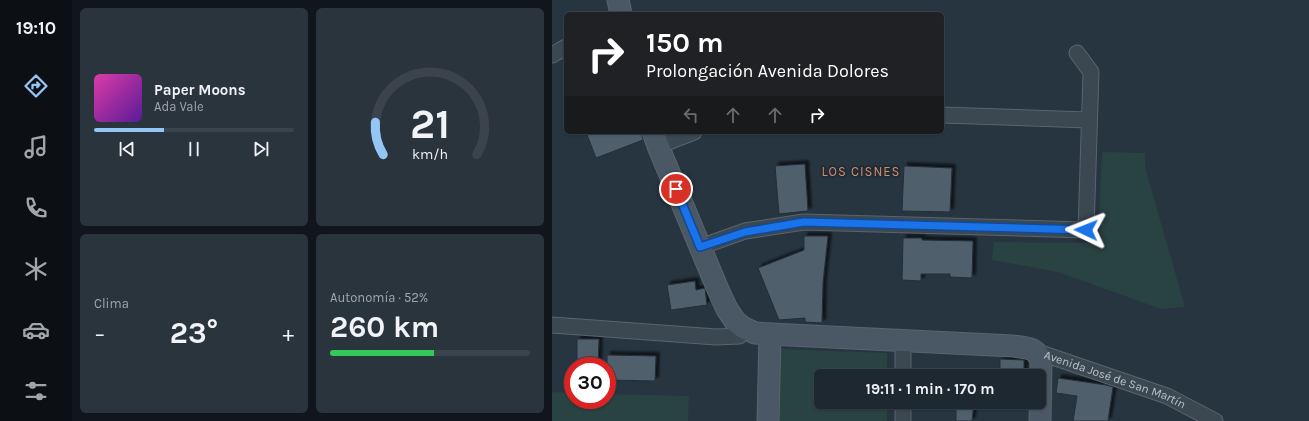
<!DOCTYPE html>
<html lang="es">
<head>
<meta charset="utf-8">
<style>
	:root { --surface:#1d2831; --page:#2a343d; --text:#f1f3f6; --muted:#a0a6ab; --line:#3b444d; --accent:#93c5f5 }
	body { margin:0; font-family:Karla,sans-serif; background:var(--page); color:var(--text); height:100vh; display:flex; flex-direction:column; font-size:15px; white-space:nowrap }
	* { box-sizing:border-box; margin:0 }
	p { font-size:13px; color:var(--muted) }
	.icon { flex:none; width:22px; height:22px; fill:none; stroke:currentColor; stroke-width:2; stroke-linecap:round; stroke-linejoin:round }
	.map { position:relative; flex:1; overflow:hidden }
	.details { display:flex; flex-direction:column; gap:8px; padding:8px; background:#10161b; width:480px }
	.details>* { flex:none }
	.banner { position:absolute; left:12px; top:12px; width:380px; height:122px; border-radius:6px; box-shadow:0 1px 3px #0004,0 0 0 1px var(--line); background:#202124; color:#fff; overflow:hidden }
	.speed { position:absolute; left:12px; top:357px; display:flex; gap:8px; font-size:20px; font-weight:700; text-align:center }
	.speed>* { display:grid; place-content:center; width:52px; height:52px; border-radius:50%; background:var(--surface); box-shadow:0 1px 3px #0004,0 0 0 1px var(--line); line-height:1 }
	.speed .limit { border:6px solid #d22; background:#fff; color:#111 }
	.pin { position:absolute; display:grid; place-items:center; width:34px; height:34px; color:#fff; margin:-17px; border:2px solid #fff; border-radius:50%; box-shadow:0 1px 4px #0007 }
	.me { position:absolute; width:44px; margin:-22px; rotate:272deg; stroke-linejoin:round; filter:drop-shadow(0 0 3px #0008) }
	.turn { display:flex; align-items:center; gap:14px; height:84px; padding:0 16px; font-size:18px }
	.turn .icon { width:52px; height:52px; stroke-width:2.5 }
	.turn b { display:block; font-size:28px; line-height:34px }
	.lanes { display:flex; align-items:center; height:38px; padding:0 16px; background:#0003; justify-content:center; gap:20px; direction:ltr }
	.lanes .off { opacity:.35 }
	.big { font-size:30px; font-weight:700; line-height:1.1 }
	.details .widget { flex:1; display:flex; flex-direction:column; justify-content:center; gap:6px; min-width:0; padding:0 14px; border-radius:6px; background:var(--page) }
	.details .dial { align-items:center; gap:0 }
	.dial svg { height:104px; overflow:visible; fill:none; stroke:var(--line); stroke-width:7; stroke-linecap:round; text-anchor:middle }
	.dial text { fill:var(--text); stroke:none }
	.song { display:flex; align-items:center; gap:12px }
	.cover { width:48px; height:48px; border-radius:6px; background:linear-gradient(135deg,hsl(320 70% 55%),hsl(270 70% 35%)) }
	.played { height:4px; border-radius:2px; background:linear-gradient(90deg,var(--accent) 35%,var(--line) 35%) }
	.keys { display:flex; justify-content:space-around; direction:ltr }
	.heat { display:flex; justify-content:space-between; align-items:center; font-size:22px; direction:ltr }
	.charge { height:6px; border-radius:3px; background:linear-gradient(90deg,#34c759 52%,var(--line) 0) }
	.details .tiles { flex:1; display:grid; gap:8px; grid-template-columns:repeat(2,1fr) }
	.trip { position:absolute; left:262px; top:369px; width:232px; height:40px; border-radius:6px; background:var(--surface); box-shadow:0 1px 3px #0004,0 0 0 1px var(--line); font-weight:700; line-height:40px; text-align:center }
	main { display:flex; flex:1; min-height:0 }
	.dock { display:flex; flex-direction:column; width:72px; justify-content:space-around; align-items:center; background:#0c1014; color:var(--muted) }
	.dock .icon { width:28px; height:28px }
	.dock .selected { color:var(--accent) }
	.dock b { font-size:18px; color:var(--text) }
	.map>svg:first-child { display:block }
	.green { fill:#294242 }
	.building { fill:#50606c; stroke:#222e38; filter:url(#shadow) }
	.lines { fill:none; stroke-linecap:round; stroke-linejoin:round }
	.minor-casing { stroke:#59656e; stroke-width:17 }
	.secondary-casing { stroke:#59656e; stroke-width:23 }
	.minor { stroke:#3b4751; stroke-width:15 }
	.secondary { stroke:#4a5764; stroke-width:21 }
	.route-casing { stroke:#114b97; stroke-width:10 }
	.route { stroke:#1a73e8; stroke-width:7 }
	.labels { text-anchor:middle; stroke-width:4; stroke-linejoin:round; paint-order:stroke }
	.street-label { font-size:12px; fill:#b8c2cb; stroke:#202c36 }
	.neighbourhood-label { font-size:13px; letter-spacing:1px; fill:#d38c6c; stroke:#202c36 }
</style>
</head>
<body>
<main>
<nav class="dock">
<b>19:10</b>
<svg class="icon selected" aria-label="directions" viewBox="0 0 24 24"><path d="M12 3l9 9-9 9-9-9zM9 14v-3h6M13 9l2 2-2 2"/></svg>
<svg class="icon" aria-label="music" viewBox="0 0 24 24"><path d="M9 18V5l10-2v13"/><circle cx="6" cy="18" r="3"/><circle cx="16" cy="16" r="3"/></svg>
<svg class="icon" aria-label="phone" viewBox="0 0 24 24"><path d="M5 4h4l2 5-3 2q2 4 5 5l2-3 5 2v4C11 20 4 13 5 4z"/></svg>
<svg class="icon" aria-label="climate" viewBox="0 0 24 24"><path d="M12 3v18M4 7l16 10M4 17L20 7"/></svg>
<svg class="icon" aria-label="car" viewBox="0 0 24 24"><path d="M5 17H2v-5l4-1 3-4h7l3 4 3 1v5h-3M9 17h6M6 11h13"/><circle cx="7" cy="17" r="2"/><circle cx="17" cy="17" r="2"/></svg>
<svg class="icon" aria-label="filters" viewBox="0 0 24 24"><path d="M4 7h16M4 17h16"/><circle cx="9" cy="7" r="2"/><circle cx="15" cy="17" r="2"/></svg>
</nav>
<section class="details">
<div class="tiles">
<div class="widget">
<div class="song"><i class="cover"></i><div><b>Paper Moons</b><p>Ada Vale</p></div></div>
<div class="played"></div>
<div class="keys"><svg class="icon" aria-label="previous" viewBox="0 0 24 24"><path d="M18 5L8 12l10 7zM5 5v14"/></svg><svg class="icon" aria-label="pause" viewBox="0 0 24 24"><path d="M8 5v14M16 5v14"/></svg><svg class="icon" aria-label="next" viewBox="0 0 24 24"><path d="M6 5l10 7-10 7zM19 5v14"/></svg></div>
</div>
<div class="widget dial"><svg viewBox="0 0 100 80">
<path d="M14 69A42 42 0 1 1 86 69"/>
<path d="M14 69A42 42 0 0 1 8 44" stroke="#93c5f5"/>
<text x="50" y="56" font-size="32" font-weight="700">21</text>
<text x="50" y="72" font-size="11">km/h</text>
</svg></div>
<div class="widget"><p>Clima</p>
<div class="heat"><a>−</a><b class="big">23°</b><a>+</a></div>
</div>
<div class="widget"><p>Autonomía · 52%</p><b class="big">260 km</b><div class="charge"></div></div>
</div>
</section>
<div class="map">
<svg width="757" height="421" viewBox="0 0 757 421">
	<defs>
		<filter id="shadow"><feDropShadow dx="3.5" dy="-3.5" stdDeviation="1" flood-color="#0009"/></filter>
	</defs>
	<rect width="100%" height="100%" fill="#273541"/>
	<!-- green -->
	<g class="green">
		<path d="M550,152L593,153V167L633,307L609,309L506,272L440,260L442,242L546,243Z"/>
		<path d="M227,349L335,353V376H269V402H335V421H224Z"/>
		<path d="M0,392L21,393V400H55V394L137,396L136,421H0Z"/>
	</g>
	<!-- building -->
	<g class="building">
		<path d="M34,132H89L91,140L44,158Z"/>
		<path d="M253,164L256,211L227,214L223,166Z"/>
		<path d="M352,166L400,168L398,212L350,211Z"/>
		<path d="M252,236H276L271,283L270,323L253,322V318L227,320L206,268L252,250Z"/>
		<path d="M351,238H370V240L421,241L420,278L398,277V274H369V281L350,280Z"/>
		<path d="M143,281L144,290L153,288L155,305L119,310L115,285Z"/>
		<path d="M25,339H47L46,366H25Z"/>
		<path d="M55,355L104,356L103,381L55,380Z"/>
		<path d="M448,359L472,360V373H448Z"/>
		<path d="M506,378L554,385L561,387L556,421H521L525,396L504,393Z"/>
		<path d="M404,402H422L420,421H404Z"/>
	</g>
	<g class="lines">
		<!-- minor casing -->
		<g class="minor-casing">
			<g id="minor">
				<path d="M0,55L14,47"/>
				<path d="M390,115L536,120"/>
				<path d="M106,146L142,132"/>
				<path d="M148,247L193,231L252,222L534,230L539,72L525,53"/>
				<path d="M0,325L164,337L187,336L192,328"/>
				<path id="s1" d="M483,351L615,396L663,421"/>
				<path d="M351,376V341"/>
				<path d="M351,421V402"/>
			</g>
		</g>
		<!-- secondary casing -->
		<g class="secondary-casing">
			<g id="secondary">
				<path d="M66,0L69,14"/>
				<path d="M101,132L106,146L167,292L175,309L183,321L192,328L203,333L218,334L461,346C473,348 486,347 489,362L488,421"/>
				<path d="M216,421L218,334"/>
			</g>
		</g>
		<!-- minor -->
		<use href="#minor" class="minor"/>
		<!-- secondary -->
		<use href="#secondary" class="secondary"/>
	</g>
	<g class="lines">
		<!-- route casing -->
		<g class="route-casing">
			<path id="route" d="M124,189L148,247L193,232L252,222L534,230"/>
		</g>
		<!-- route -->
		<use href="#route" class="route"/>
	</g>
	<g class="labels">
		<!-- street labels -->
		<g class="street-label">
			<text dy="4" stroke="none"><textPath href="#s1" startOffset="85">Avenida José de San Martín</textPath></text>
		</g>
		<!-- neighbourhood labels -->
		<g class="neighbourhood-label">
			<text x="309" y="176">LOS CISNES</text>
		</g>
	</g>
</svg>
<div class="speed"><div class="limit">30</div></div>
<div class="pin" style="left:124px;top:189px;background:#d93025"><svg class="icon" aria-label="arrive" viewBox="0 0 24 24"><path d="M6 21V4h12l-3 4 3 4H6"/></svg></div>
<svg class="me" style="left:534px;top:230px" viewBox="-20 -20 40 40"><path d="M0-17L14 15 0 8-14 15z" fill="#1a73e8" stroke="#fff" stroke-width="4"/></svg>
<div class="trip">19:11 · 1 min · 170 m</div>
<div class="banner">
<div class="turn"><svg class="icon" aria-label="right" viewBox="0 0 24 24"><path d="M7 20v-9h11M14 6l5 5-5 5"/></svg><div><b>150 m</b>Prolongación Avenida Dolores</div></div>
<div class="lanes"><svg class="icon off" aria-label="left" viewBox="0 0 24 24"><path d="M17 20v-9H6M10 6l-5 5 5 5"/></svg><svg class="icon off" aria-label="ahead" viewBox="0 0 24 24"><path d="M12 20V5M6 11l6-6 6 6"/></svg><svg class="icon off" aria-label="ahead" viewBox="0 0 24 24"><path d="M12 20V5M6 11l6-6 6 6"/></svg><svg class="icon" aria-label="right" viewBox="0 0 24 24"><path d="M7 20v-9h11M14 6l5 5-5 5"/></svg></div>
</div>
</div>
</main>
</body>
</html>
